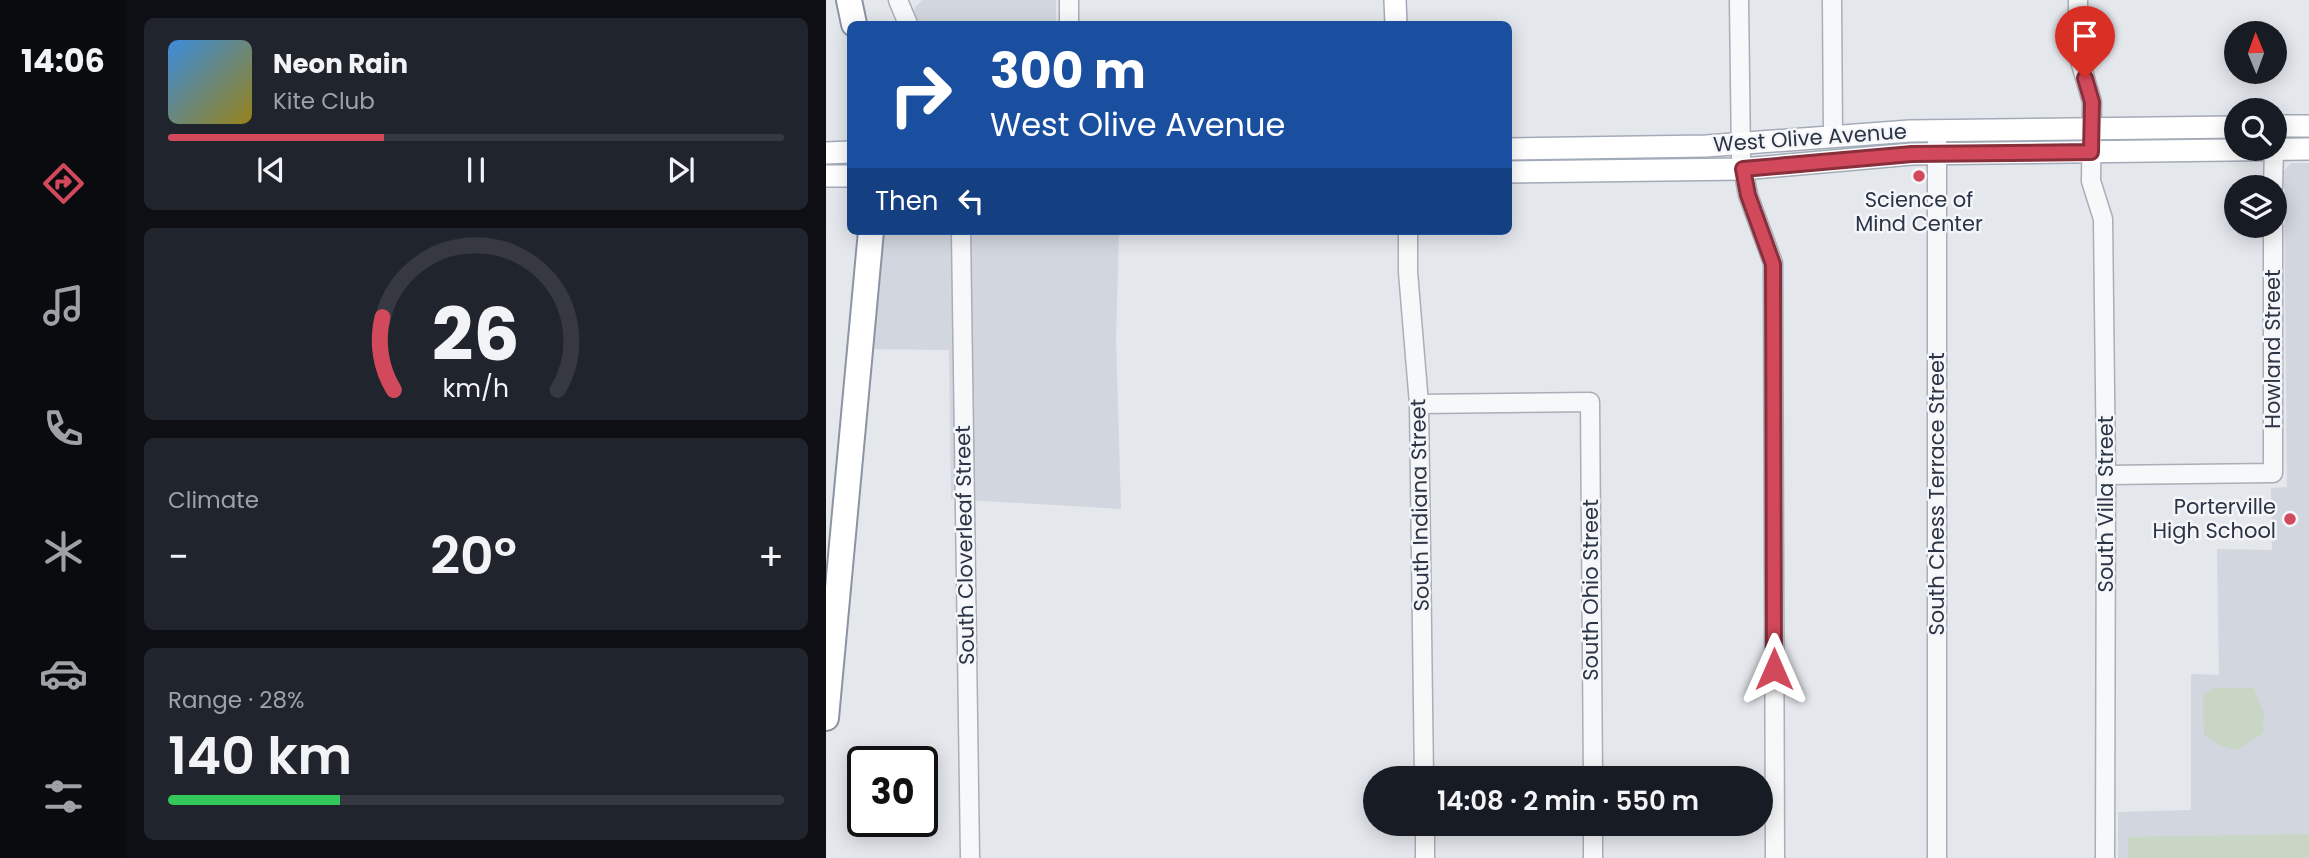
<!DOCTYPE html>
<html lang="en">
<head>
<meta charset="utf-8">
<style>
	:root { --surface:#171b24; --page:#20242c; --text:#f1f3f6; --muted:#9ea1a6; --line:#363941; --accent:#d1495b }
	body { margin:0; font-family:Poppins,sans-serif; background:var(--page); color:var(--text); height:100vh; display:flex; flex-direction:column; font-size:26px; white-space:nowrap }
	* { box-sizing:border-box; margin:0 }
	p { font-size:23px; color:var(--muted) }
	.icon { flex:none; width:38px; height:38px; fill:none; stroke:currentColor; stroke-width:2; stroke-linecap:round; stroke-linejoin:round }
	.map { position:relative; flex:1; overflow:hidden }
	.side { display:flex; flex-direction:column; gap:18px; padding:18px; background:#0d0f14; width:700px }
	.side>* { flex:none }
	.hud { position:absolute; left:21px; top:21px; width:665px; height:214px; border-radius:10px; box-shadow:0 4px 18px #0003; background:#1a4fa0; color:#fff; overflow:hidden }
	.needle { width:46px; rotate:359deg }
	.buttons { position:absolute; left:1398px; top:21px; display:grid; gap:14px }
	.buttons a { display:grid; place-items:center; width:63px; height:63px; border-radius:50%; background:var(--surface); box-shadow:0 4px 18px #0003; font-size:35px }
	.speed { position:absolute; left:21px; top:746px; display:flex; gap:14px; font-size:35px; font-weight:700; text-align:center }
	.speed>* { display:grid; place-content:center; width:91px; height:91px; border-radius:50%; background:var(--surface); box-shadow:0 4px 18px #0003; line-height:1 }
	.speed .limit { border:4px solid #111; border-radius:10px; background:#fff; color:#111 }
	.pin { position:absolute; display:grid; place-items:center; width:60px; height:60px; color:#fff; margin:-72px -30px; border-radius:50% 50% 50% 0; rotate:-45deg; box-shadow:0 0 7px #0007 }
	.pin .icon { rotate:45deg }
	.me { position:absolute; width:77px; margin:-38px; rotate:0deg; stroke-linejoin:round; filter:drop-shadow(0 0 5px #0008) }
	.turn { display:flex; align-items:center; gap:24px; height:147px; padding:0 28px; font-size:32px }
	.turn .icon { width:91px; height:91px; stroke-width:2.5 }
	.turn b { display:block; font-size:49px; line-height:60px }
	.then { display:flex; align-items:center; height:66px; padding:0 28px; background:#0003; gap:14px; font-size:26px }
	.big { font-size:52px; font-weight:600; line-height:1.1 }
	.side .card { flex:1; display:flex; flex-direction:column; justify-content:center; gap:10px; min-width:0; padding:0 24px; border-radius:10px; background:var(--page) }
	.side .dial { align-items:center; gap:0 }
	.dial svg { height:182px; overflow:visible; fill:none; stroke:var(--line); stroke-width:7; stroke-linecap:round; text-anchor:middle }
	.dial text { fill:var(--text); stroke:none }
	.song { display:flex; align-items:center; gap:21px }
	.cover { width:84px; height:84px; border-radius:10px; background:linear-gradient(135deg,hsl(210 70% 55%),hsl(50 70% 35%)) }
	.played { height:7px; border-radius:4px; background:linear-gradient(90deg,var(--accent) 35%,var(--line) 35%) }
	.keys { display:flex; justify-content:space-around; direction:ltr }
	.heat { display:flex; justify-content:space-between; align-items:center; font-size:38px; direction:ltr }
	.charge { height:10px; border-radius:5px; background:linear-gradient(90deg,#34c759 28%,var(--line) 0) }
	.trip { position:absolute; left:537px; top:766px; width:410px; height:70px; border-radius:35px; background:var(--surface); box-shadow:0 4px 18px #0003; font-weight:600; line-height:70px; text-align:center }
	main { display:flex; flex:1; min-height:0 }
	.tabs { display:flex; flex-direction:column; width:126px; justify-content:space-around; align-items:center; background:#090b0e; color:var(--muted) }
	.tabs .icon { width:49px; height:49px }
	.tabs .current { color:var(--accent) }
	.tabs b { font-size:32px; color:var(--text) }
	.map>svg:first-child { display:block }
	.built { fill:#d2d6de }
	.green { fill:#c9d6c5 }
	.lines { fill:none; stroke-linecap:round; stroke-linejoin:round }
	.minor-casing { stroke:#a9aeb7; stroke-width:21 }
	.major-casing { stroke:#a3abb8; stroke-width:24 }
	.highway-casing { stroke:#8b94a3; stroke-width:28 }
	.minor { stroke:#f7f8fa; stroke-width:18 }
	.major { stroke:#fff; stroke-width:21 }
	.highway { stroke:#fff; stroke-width:24 }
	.route-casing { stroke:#882f3b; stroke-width:18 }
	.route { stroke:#d1495b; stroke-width:12 }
	.poi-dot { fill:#d1495b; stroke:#f4f6f9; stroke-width:2.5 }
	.labels { text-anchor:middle; stroke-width:5; stroke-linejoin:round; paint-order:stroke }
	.street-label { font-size:21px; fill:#2b3445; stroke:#f4f6f9 }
	.poi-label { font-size:21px; fill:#2b3445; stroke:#f4f6f9 }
</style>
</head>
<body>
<main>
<nav class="tabs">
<b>14:06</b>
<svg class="icon current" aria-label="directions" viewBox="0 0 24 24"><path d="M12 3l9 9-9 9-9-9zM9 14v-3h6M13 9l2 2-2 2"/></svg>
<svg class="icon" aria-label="music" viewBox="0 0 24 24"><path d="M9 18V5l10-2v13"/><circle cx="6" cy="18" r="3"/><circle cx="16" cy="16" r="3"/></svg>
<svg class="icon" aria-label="phone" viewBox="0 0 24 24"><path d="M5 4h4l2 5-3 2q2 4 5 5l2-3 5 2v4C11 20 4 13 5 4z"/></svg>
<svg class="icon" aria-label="climate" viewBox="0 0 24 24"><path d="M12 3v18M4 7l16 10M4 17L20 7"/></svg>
<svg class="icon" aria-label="car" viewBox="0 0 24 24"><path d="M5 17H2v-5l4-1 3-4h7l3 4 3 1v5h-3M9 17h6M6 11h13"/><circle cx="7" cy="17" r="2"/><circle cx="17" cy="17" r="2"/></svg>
<svg class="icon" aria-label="filters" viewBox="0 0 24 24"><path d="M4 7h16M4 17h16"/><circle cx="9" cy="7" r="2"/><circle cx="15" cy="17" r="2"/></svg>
</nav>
<section class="side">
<div class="card">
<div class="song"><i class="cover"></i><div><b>Neon Rain</b><p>Kite Club</p></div></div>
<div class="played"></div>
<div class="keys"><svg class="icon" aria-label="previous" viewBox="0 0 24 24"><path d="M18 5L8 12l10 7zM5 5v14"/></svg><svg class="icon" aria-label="pause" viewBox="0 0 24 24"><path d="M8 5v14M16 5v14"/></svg><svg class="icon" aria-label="next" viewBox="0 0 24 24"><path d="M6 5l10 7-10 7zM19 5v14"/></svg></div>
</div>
<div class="card dial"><svg viewBox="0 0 100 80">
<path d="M14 69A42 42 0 1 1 86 69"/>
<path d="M14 69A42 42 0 0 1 9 37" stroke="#d1495b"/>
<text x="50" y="56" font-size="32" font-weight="700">26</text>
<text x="50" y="72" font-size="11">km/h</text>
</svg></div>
<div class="card"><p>Climate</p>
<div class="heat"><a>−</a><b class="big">20°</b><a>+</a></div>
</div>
<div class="card"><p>Range · 28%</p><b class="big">140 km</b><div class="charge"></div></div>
</section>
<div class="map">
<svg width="1483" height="858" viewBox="0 0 1483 858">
	<rect width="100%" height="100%" fill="#e4e7ec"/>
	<!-- built -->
	<g class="built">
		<path d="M97,0H230V24H87L89,7Z"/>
		<path d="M1465,163H1483V858H1292V812L1365,810V674L1393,675L1391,549L1446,550L1445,488L1461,487L1458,171Z"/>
		<path d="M59,231H293L290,339L295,509L125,499L123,350L44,349Z"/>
	</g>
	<!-- green -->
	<g class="green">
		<path d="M1387,688H1428L1438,714L1437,733L1411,750L1396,746L1378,735L1377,695Z"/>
		<path d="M1483,834V858H1302V837Z"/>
	</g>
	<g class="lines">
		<!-- minor casing -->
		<g class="minor-casing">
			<g id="minor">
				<path d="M72,0L82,24"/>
				<path d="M243,0V24"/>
				<path d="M913,0L915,157L922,195L947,263L949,858"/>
				<path d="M1006,0L1007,136"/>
				<path d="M1252,0V54L1266,102L1265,181L1277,219L1280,475L1279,858"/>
				<path d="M1447,187L1448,150"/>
				<path d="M135,231L144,858"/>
				<path d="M582,231V272L593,404L598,779"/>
				<path d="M593,404L764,402L767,779"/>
				<path d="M1280,475L1447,473V226"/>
				<path d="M599,824V858"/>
				<path d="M767,824V858"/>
				<path d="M1111,858V141"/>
			</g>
		</g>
		<!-- major casing -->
		<g class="major-casing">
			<g id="major">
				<path d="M569,0L570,24"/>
				<path d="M1449,126H1483"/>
				<path d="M682,149L880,146L1084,131L1410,127"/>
				<path d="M0,153L24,152"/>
				<path d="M682,172L917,169L1086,154L1483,149"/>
				<path d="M0,176H24"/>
			</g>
		</g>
		<!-- highway casing -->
		<g class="highway-casing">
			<g id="highway">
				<path d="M23,0L28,24"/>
				<path d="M0,718L45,231"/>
			</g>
		</g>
		<!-- minor -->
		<use href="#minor" class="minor"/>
		<!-- major -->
		<use href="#major" class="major"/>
		<!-- highway -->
		<use href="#highway" class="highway"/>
	</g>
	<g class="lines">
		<!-- route casing -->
		<g class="route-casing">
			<path id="route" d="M948,669L947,264L922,195L917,169L1086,154L1265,152L1266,102L1259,78"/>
		</g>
		<!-- route -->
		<use href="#route" class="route"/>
	</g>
	<!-- markers -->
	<g class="poi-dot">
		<circle cx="1093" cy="176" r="7"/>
		<circle cx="1464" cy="519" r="7"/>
	</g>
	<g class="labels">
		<!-- street labels -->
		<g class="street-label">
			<text transform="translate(984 138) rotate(-4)" y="7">West Olive Avenue</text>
			<text transform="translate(1447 349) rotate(-90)" y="7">Howland Street</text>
			<text transform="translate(1111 494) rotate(-90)" y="7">South Chess Terrace Street</text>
			<text transform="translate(1280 504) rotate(-90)" y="7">South Villa Street</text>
			<text transform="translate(594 505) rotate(-91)" y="7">South Indiana Street</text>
			<text transform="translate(139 545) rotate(-91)" y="7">South Cloverleaf Street</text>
			<text transform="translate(765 590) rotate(-90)" y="7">South Ohio Street</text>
		</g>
		<!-- poi labels -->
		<g class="poi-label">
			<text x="1093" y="207">Science of<tspan x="1093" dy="24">Mind Center</tspan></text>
			<text x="1450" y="514" text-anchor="end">Porterville<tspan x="1450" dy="24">High School</tspan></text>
		</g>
	</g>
</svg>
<div class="buttons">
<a><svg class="needle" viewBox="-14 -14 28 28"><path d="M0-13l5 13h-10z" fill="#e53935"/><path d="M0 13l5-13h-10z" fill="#9ea1a6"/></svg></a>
<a><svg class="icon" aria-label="search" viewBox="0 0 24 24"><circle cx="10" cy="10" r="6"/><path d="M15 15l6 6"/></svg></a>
<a><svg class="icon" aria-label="layers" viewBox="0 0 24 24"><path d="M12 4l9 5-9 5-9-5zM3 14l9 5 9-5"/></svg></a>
</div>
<div class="speed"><div class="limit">30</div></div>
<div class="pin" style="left:1259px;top:78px;background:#d93025"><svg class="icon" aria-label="arrive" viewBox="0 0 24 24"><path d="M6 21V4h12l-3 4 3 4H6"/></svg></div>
<svg class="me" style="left:948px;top:669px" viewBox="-20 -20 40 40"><path d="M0-17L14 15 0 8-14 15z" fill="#d1495b" stroke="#fff" stroke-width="4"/></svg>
<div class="trip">14:08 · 2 min · 550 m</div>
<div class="hud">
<div class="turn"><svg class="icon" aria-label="right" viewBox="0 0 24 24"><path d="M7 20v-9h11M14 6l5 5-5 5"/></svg><div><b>300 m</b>West Olive Avenue</div></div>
<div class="then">Then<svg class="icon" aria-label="left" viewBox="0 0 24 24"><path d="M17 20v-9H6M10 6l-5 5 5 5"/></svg></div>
</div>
</div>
</main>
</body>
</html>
